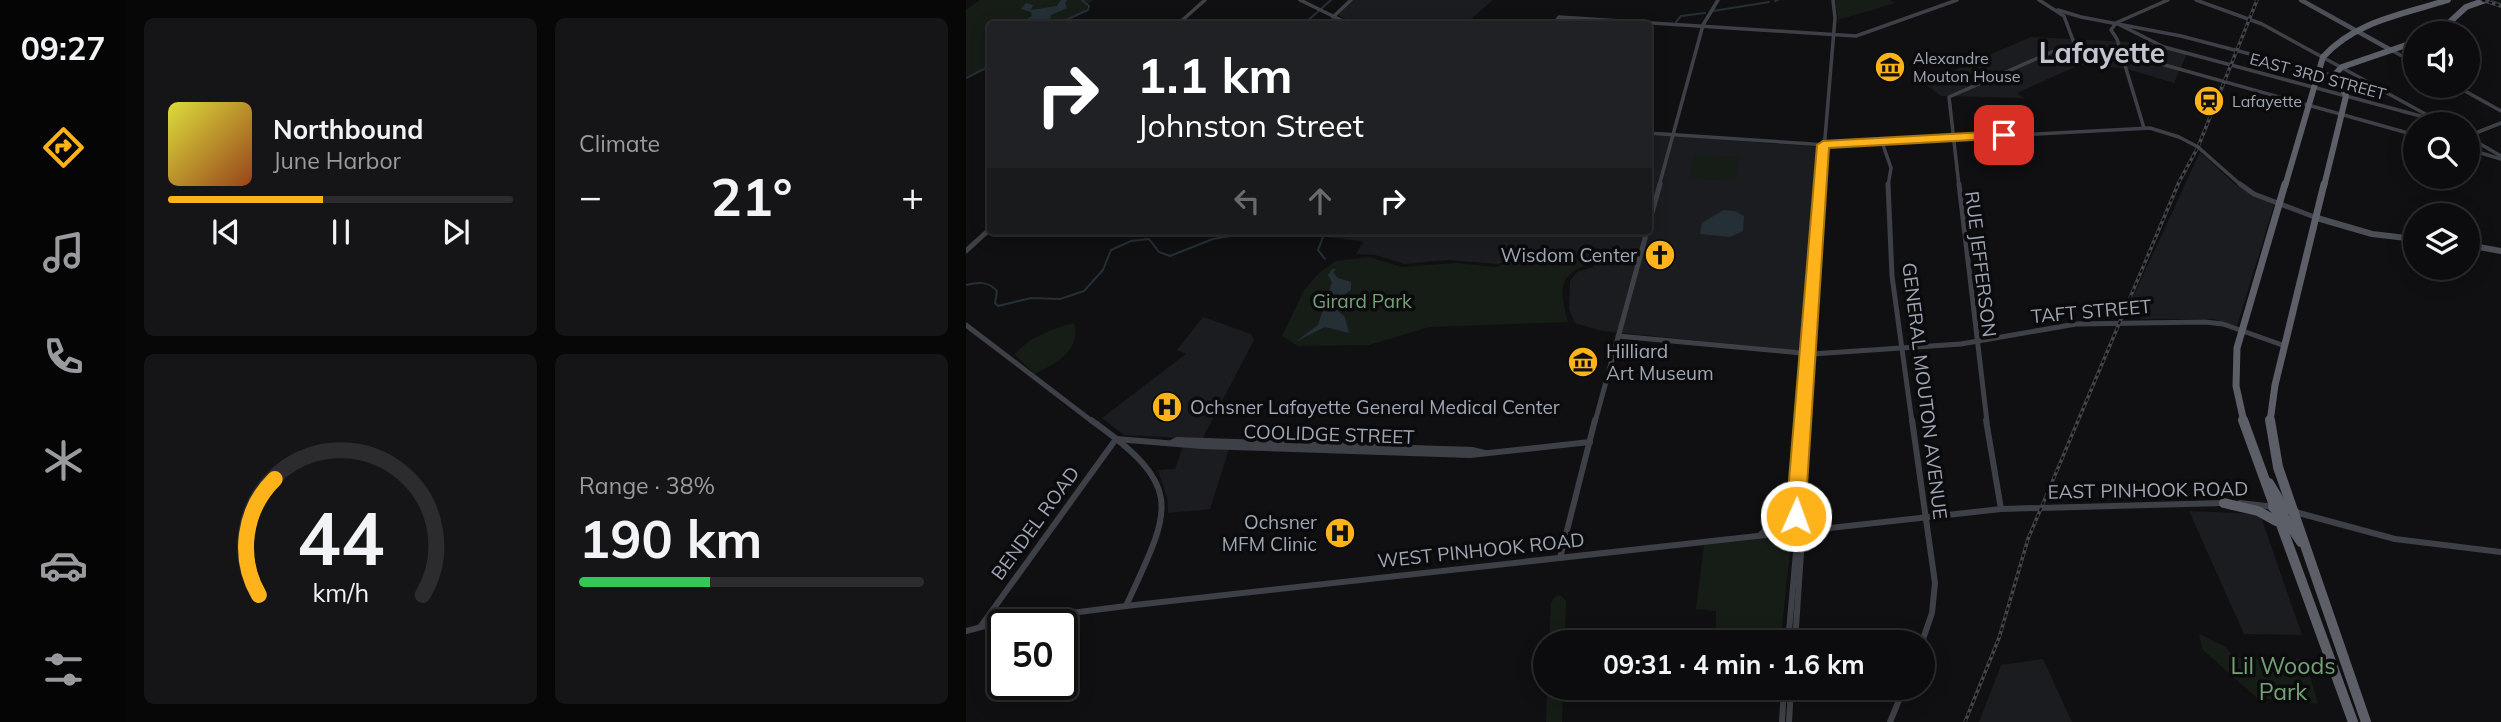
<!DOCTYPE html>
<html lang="en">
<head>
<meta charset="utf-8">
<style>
	:root { --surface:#0c0c0e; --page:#151517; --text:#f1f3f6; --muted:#9a9b9e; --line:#2c2c2e; --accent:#ffb31a }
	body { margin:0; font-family:Mulish,sans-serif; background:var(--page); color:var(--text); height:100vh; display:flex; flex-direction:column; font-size:26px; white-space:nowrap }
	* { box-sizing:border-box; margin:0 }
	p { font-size:23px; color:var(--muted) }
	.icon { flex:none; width:38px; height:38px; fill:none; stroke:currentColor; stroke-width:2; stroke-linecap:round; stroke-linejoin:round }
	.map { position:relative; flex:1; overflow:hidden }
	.side { display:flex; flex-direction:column; gap:18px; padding:18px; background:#070708; width:840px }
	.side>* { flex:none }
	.top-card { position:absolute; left:21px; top:21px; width:665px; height:214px; border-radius:7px; box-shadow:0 4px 18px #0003,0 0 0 2px var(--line); background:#202124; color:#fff; overflow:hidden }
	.fabs { position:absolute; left:1437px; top:21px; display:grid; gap:14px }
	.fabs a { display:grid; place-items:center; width:77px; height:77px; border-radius:50%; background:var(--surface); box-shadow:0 4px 18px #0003,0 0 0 2px var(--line); font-size:35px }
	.speed { position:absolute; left:21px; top:609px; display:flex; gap:14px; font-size:35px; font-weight:700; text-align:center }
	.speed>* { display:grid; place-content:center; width:91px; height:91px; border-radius:50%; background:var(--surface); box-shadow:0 4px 18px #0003,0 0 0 2px var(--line); line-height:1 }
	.speed .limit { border:4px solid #111; border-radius:10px; background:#fff; color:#111 }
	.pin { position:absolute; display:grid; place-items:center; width:60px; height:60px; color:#fff; margin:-30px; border-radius:14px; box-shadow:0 4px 10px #0006 }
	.me { position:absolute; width:77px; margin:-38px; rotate:2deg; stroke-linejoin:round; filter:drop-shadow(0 0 5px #0008) }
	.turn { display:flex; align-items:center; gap:24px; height:147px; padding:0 35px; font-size:32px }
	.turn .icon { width:91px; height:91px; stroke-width:2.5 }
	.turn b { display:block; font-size:49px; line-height:60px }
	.lanes { display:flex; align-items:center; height:66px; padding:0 35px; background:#0003; justify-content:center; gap:35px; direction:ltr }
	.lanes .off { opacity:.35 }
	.big { font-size:52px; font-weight:700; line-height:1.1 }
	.side .card { flex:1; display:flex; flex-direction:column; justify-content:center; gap:10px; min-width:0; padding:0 24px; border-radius:10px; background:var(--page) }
	.side .dial { align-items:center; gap:0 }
	.dial svg { height:182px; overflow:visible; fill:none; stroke:var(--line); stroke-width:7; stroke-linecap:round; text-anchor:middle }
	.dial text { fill:var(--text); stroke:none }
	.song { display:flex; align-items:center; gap:21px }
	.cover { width:84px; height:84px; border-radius:10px; background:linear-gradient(135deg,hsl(60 70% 55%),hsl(20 70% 35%)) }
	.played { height:7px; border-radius:4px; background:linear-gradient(90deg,var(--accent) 45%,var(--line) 45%) }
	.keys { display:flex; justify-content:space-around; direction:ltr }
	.heat { display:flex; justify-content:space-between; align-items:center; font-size:38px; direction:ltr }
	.charge { height:10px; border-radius:5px; background:linear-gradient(90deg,#34c759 38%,var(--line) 0) }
	.side .tiles { flex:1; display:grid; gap:18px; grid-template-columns:repeat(2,1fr) }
	.trip { position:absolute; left:567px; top:630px; width:402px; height:70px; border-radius:35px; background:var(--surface); box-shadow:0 4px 18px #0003,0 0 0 2px var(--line); font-weight:700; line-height:70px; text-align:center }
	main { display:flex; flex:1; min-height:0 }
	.tabs { display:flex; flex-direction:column; width:126px; justify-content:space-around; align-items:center; background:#050506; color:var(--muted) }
	.tabs .icon { width:49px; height:49px }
	.tabs .on { color:var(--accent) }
	.tabs b { font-size:32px; color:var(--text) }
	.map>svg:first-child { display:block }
	.built { fill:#1b1c1f }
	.green { fill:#161d17 }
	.water { fill:#252f36 }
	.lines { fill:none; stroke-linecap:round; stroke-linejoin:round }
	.stream { stroke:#252f36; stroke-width:2 }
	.secondary-far2 { stroke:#3e4047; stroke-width:3.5 }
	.secondary-far1 { stroke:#3e4047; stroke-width:5 }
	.secondary { stroke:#3e4047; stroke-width:6 }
	.primary-far1 { stroke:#4c4e56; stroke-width:4.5 }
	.primary { stroke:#4c4e56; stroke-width:6 }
	.highway-far2 { stroke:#5c5f68; stroke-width:6 }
	.highway-far1 { stroke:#5c5f68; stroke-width:7 }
	.highway { stroke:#5c5f68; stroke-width:10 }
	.rail-casing { stroke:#43454c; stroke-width:3.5 }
	.rail { stroke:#0b0b0d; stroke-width:2; stroke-dasharray:3.5; stroke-linecap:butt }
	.route { fill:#ffb31a; stroke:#a67411; stroke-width:2 }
	.labels { text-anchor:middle; stroke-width:7; stroke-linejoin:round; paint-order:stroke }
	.far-poi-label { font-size:16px; fill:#9fa6b4; stroke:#0b0b0d; text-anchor:start }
	.far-street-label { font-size:16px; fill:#9fa6b4; stroke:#0b0b0d }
	.poi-label { font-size:19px; fill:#9fa6b4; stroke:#0b0b0d; text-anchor:end }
	.street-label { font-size:19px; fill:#9fa6b4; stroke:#0b0b0d }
	.park-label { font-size:19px; fill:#74a277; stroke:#0b0b0d }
	.near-park-label { font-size:23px; fill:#74a277; stroke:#0b0b0d }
	.far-town-label { font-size:28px; font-weight:bold; fill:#c1c5d0; stroke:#0b0b0d }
</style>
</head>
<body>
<main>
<nav class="tabs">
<b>09:27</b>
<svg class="icon on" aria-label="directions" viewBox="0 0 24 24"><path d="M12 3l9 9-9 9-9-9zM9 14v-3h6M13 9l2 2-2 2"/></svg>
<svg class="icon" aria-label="music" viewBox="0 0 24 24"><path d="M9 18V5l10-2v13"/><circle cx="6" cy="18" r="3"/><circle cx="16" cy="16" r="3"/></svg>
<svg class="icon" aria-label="phone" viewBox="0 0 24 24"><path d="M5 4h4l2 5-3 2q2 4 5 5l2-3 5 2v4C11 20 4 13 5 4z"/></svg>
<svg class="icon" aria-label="climate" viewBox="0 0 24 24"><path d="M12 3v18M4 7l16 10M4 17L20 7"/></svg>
<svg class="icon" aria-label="car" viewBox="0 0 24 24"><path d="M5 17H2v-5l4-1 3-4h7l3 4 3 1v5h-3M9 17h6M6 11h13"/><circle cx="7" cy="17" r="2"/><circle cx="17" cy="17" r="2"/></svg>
<svg class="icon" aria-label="filters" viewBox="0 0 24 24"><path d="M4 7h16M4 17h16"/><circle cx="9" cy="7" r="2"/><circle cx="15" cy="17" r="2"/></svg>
</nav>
<section class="side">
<div class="tiles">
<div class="card">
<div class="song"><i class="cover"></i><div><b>Northbound</b><p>June Harbor</p></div></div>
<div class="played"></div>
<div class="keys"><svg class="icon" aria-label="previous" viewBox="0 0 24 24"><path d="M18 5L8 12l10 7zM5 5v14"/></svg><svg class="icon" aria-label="pause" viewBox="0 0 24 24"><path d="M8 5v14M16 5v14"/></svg><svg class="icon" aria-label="next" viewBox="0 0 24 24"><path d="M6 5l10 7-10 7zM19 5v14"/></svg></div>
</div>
<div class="card"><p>Climate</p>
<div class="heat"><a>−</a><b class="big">21°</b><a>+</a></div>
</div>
<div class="card dial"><svg viewBox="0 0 100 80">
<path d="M14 69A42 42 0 1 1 86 69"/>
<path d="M14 69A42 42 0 0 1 21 18" stroke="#ffb31a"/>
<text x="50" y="56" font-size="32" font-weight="700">44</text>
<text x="50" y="72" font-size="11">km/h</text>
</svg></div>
<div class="card"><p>Range · 38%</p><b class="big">190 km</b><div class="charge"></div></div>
</div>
</section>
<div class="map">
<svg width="1535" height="722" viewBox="0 0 1535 722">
	<rect width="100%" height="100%" fill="#101012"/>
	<!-- built -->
	<g class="built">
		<path d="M388,0H527L499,24H390L372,15Z"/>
		<path d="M1065,37L1184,43L1221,54L1208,83L1158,68L1113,65L1051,93L1058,98L975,96L958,83Z"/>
		<path d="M683,134L854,147L836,351L636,331L609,323L603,309L604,281L611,272L627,267L630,261L599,251L566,250L532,264L482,260L439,264L409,255L390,254L397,243L395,241L360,237L358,231H682Z"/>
		<path d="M1234,152L1271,186L1308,205L1271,326L1248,319H1176L1167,297Z"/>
		<path d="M237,317L285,334L288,340L232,447L263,449L244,509L202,513L201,497L192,470L209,469L220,438L158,435L136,418L220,354L211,350Z"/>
		<path d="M1223,511L1294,514L1336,635L1278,634Z"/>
		<path d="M1077,659L1106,722H1013L1035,665Z"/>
	</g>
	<!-- green -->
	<g class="green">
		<path d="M14,0H127L122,4L119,11L91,24H24V66L0,77V10Z"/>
		<path d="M869,0H924L929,3L872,20Z"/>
		<path d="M728,154L773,157L769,181L723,178Z"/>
		<path d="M586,252L625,263C590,274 594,293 602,322L463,327L403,345L332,346L316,336L338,290L354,272L370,261L403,257L436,267L489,263L530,267L566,254Z"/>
		<path d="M108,323C115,351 91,362 69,374L49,355C60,338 89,328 108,323Z"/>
		<path d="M820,536L825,540L824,552L815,635L750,632V611L730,609L738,545Z"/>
		<path d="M594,595L600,601L599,642H583L585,603L589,597Z"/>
		<path d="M1233,634L1260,647L1263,652L1274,658L1339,659L1352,704L1291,698L1237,650Z"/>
		<path d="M581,688H597L596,722H580Z"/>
	</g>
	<!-- water -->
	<g class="water">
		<path d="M95,0H101L99,3L101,8L85,15L84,20L73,24H52L66,16L65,12L55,9L60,3L67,5L65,10L91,6Z"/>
		<path d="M757,210L769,211L778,216L777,231L764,237L734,234L736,223Z"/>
		<path d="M366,269H370L367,272L372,278L385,282V290L378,295L371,310L379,317L383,333L359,327L329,342L352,325L366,282L362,275Z"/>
	</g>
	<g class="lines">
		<!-- stream -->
		<g class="stream">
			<path d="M809,1L812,0"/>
			<path d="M1526,1L1535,4"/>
			<path d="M747,11L803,2"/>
			<path d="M710,22L715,16L739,13"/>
			<path d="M91,24L122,10L123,6L116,0"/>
			<path d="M338,24L365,0"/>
			<path d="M0,78L24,66"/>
			<path d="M354,231L357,237L352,250L359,259"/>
			<path d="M0,285C12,282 22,281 31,291L29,303L32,306L65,298L94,299L118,291L137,270L145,250L165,241L183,239L193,252L204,256L247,239L294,231"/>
		</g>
		<!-- secondary-far2 -->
		<g class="secondary-far2">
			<path d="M334,0L383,24"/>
			<path d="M1073,0L1098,16L1111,51"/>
			<path d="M1230,0L1296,24L1402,82"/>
			<path d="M1092,10L1115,17L1215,36L1411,87"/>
			<path d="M367,17L385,0"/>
			<path d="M1152,22L1202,0"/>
			<path d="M1150,23L1198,47L1473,121"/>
			<path d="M1150,23L1145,30L1151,39L1178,128"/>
			<path d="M212,24L239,0"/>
			<path d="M588,24L593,17L890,36L991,0"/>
			<path d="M1425,50L1449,63"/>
			<path d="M1490,86L1535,111"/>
			<path d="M1410,87L1463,116"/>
			<path d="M682,133L861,145L1184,128L1213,137L1232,147L1276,186"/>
			<path d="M1502,136L1535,123"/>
			<path d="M1502,137L1535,156"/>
			<path d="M916,142L925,168L922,186"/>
			<path d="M1502,149L1535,159"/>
			<path d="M693,186L737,25L752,0"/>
			<path d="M855,186L869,18L867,0"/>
			<path d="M993,186L983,97L1088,51L1163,55L1449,135"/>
		</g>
		<!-- secondary-far1 -->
		<g class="secondary-far1">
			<path d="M922,184L926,276L946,422"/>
			<path d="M993,184L1021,422"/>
			<path d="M1274,184L1288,194L1351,218"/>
			<path d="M682,227L694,184"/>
			<path d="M0,251L24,229"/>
			<path d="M0,325L127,422"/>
			<path d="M652,336L846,354L995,344L1110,324L1239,322L1257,324L1319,346"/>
			<path d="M629,422L681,231"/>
			<path d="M836,422L855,184"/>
		</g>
		<!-- secondary -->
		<g class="secondary">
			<path d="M125,420C221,488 205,508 160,606"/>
			<path d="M946,420L969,583L966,613L956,642"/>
			<path d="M1020,420L1035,509"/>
			<path d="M150,439L236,446L504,455L624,442"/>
			<path d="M207,442L211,440L506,450L519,453"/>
			<path d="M1274,503L1309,507"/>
			<path d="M1329,512L1429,539L1535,552"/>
			<path d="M795,534L815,519L830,499"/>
			<path d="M594,558L629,420"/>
			<path d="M15,626L150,439"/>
			<path d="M0,631L34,622L160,606L1035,509L1257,503"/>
			<path d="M822,642L832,530"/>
			<path d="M829,642L836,538C822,510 834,452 836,420"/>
			<path d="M816,722L818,688"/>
			<path d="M823,722L825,688"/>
			<path d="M924,722L938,688"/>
		</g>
		<!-- primary-far1 -->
		<path class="primary-far1" d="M1335,0L1425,50"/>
		<!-- primary -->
		<g class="primary">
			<path d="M1351,218L1406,234L1449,239"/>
			<path d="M1502,245L1535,251"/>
		</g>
		<!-- highway-far2 -->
		<g class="highway-far2">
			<path d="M1472,33L1500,7L1520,0"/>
			<path d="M1319,186L1357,57C1389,21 1438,14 1482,0"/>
			<path d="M1358,186L1380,96L1370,73L1376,67L1449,42"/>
		</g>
		<!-- highway-far1 -->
		<g class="highway-far1">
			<path d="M1278,422L1270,386L1271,348L1319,184"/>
			<path d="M1304,422L1309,385L1358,184"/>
		</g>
		<!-- highway -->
		<g class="highway">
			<path d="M1277,420L1387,722"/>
			<path d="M1304,420L1312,467L1400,722"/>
			<path d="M1303,483L1315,503L1328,512"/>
			<path d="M1258,503L1292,511L1310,521"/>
			<path d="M1307,507L1317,515L1335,542"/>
		</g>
		<!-- rail casing -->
		<g class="rail-casing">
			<g id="rail">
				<path d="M1516,0L1535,6"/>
				<path d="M999,722L1033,638L1062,539L1213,182L1232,147L1291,0"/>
			</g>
		</g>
		<!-- rail -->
		<use href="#rail" class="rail"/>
	</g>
	<!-- route -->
	<path class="route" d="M1038,131L1042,132V138L863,148L839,516L836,522L830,524L823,522L820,516L851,145L857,141Z"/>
	<!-- icons -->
	<defs>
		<g id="museum-disc" transform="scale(1.575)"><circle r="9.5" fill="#ffb31a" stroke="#0b0b0d"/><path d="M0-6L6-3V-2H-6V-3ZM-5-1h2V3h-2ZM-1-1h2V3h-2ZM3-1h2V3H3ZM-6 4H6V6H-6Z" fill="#111"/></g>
		<g id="station-disc" transform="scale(1.575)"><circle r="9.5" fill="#ffb31a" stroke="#0b0b0d"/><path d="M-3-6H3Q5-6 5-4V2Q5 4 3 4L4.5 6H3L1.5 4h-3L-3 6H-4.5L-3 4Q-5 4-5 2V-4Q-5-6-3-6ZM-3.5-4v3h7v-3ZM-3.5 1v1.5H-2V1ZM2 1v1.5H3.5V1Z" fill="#111"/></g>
		<g id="church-disc" transform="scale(1.575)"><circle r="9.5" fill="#ffb31a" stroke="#0b0b0d"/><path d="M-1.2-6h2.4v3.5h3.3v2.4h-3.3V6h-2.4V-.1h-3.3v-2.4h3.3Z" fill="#111"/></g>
		<g id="hospital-disc" transform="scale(1.575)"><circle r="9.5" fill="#ffb31a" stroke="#0b0b0d"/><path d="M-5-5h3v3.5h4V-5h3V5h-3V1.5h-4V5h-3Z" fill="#111"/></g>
	</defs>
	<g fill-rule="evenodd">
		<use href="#museum-disc" x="924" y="67"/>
		<use href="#station-disc" x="1243" y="101"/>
		<use href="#church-disc" x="694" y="255"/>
		<use href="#museum-disc" x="617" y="362"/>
		<use href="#hospital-disc" x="201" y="407"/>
		<use href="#hospital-disc" x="374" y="533"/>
	</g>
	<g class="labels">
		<!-- far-poi labels -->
		<g class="far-poi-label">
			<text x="947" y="64">Alexandre<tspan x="947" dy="18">Mouton House</tspan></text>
			<text x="1266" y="107">Lafayette</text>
		</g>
		<!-- far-street labels -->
		<g class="far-street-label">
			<text transform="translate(1352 76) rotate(15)" y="6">EAST 3RD STREET</text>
		</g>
		<!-- poi labels -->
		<g class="poi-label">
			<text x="671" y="262">Wisdom Center</text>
			<text x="640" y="358" text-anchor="start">Hilliard<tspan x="640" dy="22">Art Museum</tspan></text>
			<text x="224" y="414" text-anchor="start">Ochsner Lafayette General Medical Center</text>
			<text x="351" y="529">Ochsner<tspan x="351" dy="22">MFM Clinic</tspan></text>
		</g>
		<!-- street labels -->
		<g class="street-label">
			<text transform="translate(1015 264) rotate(83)" y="7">RUE JEFFERSON</text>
			<text transform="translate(1125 311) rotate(-5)" y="7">TAFT STREET</text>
			<text transform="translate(959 391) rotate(83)" y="7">GENERAL MOUTON AVENUE</text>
			<text transform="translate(363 434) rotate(2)" y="7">COOLIDGE STREET</text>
			<text transform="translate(1182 490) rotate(-1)" y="7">EAST PINHOOK ROAD</text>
			<text transform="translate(69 523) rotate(-54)" y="7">BENDEL ROAD</text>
			<text transform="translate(515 550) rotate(-6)" y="7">WEST PINHOOK ROAD</text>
		</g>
		<!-- park labels -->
		<g class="park-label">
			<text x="396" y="308">Girard Park</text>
		</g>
		<!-- near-park labels -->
		<g class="near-park-label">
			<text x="1317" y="674">Lil Woods<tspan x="1317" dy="26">Park</tspan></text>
		</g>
		<!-- far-town labels -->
		<g class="far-town-label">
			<text x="1136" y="63">Lafayette</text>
		</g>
	</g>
</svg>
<div class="fabs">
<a><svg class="icon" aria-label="sound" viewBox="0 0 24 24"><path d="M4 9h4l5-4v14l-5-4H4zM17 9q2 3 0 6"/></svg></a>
<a><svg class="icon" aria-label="search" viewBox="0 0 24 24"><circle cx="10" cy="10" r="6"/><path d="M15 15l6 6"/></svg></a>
<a><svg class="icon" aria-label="layers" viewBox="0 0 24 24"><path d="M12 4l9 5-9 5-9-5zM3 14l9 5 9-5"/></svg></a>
</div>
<div class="speed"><div class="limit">50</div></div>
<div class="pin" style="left:1038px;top:135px;background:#d93025"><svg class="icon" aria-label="arrive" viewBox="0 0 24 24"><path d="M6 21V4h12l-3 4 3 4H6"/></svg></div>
<svg class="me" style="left:830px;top:516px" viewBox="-20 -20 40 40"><circle r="17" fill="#ffb31a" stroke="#fff" stroke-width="3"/><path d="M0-11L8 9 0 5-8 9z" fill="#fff"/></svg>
<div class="trip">09:31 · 4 min · 1.6 km</div>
<div class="top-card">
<div class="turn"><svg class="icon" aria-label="right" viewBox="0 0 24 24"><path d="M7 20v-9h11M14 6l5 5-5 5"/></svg><div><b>1.1 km</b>Johnston Street</div></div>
<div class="lanes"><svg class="icon off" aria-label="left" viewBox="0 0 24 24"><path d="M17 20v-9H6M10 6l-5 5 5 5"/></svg><svg class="icon off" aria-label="ahead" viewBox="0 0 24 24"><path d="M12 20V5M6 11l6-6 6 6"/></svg><svg class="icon" aria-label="right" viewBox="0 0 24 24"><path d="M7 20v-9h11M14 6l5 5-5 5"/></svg></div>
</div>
</div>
</main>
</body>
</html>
